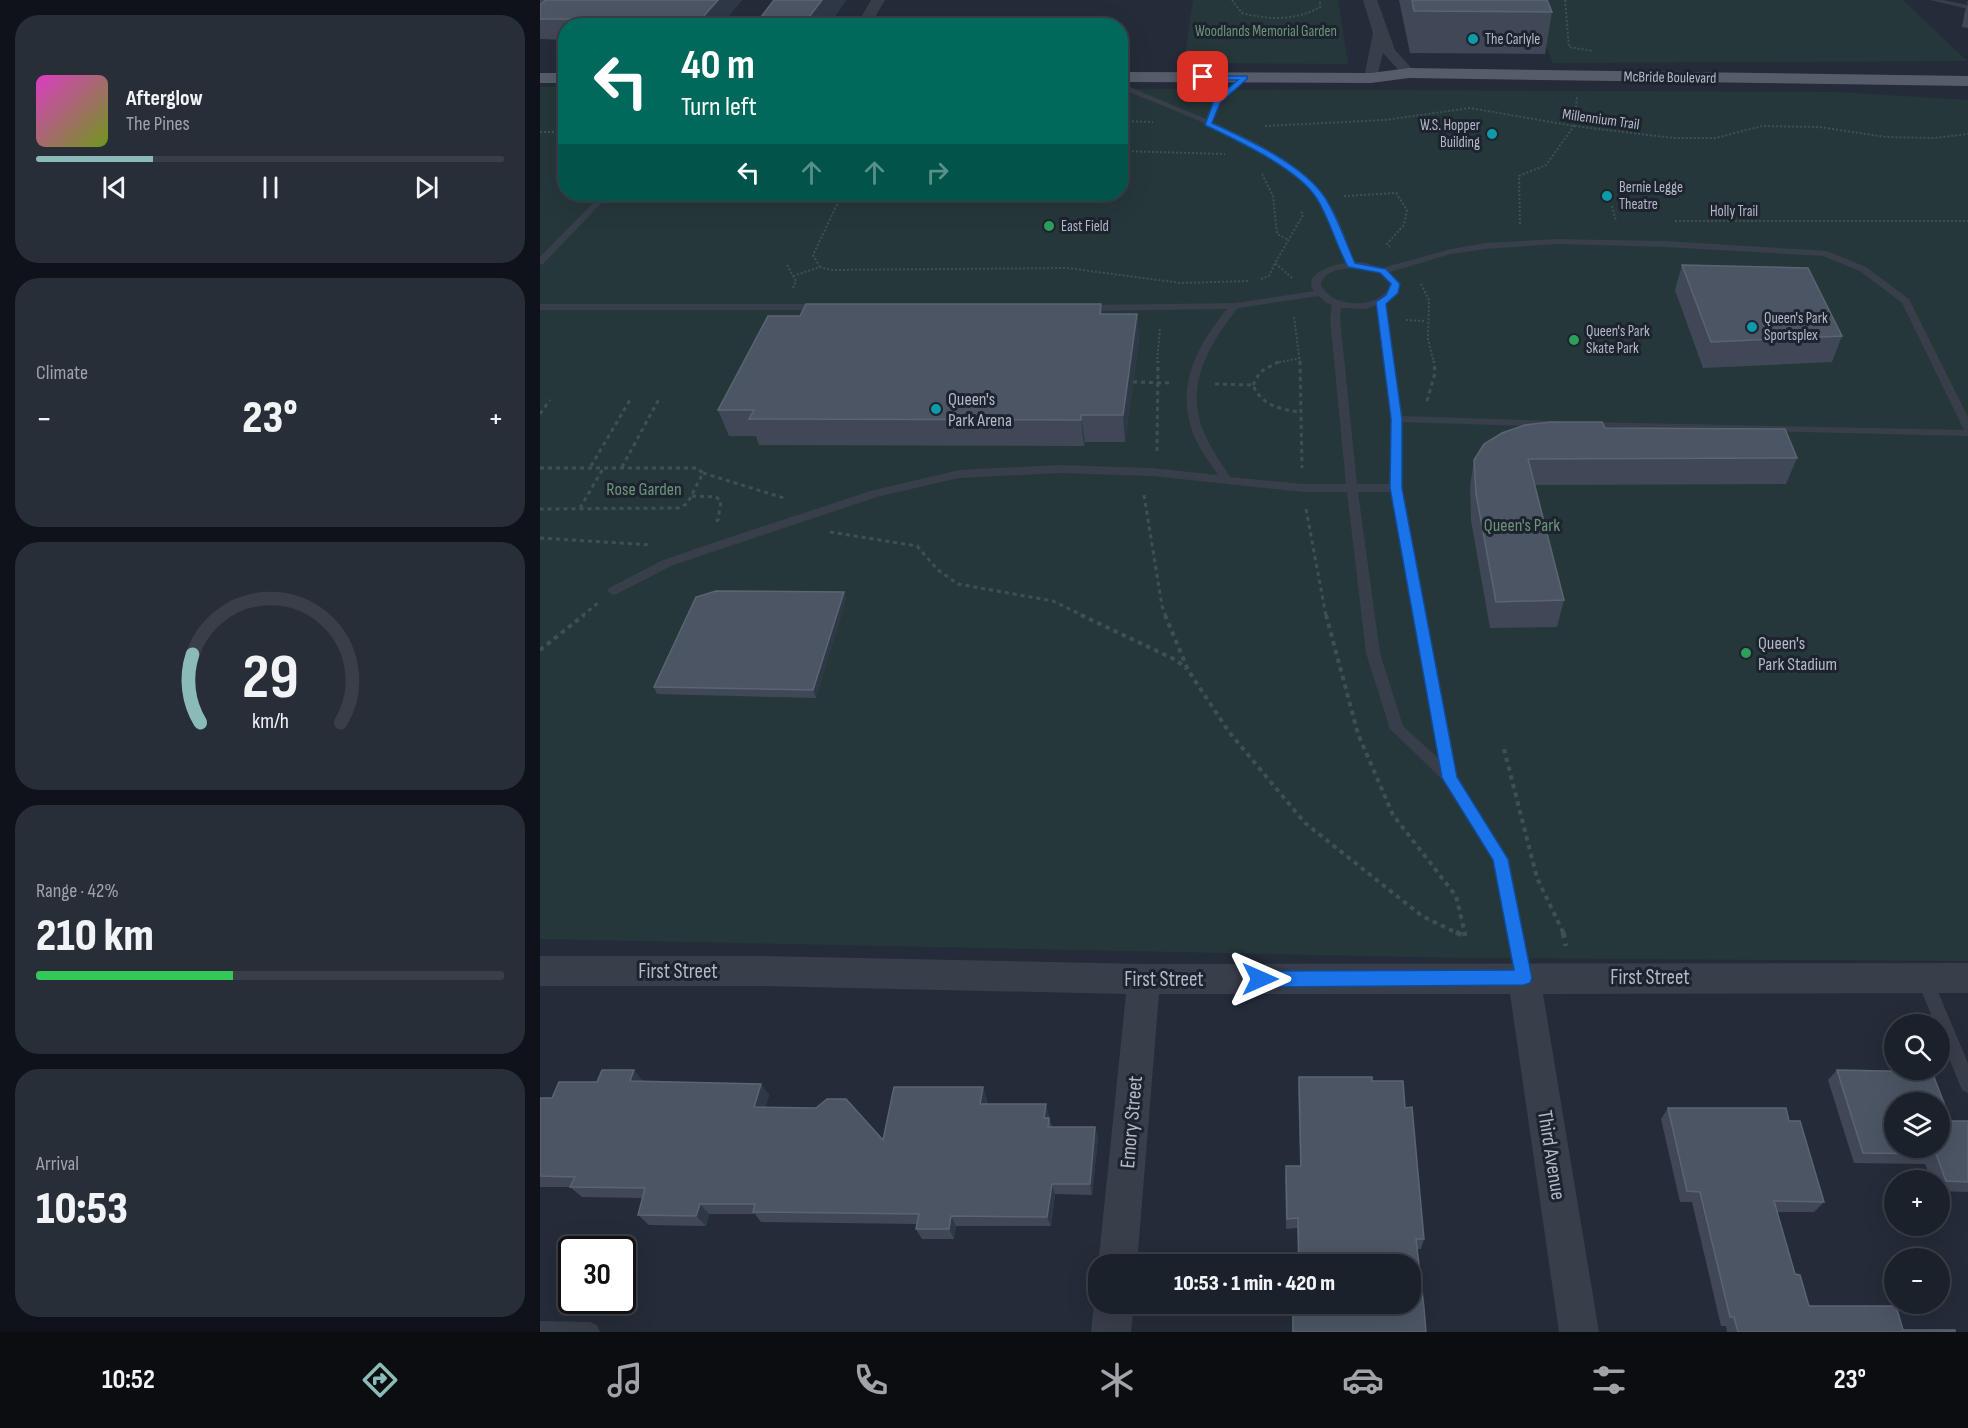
<!DOCTYPE html>
<html lang="en">
<head>
<meta charset="utf-8">
<style>
	:root { --surface:#1b212b; --page:#282e37; --text:#f1f3f6; --muted:#a0a3a9; --line:#393e47; --accent:#8bbbb9 }
	body { margin:0; font-family:"Sofia Sans Condensed",sans-serif; background:var(--page); color:var(--text); height:100vh; display:flex; flex-direction:column; font-size:22px; white-space:nowrap }
	* { box-sizing:border-box; margin:0 }
	p { font-size:20px; color:var(--muted) }
	.icon { flex:none; width:33px; height:33px; fill:none; stroke:currentColor; stroke-width:2; stroke-linecap:round; stroke-linejoin:round }
	.map { position:relative; flex:1; overflow:hidden }
	.sheet { display:flex; flex-direction:column; gap:15px; padding:15px; background:#0f1218; width:540px }
	.sheet>* { flex:none }
	.hud { position:absolute; left:18px; top:18px; width:570px; height:183px; border-radius:24px; box-shadow:0 6px 24px #0002,0 0 0 2px var(--line); background:#00695c; color:#fff; overflow:hidden }
	.buttons { position:absolute; left:1344px; top:1014px; display:grid; gap:12px }
	.buttons a { display:grid; place-items:center; width:66px; height:66px; border-radius:50%; background:var(--surface); box-shadow:0 6px 24px #0002,0 0 0 2px var(--line); font-size:30px }
	.speed { position:absolute; left:18px; top:1236px; display:flex; gap:12px; font-size:30px; font-weight:700; text-align:center }
	.speed>* { display:grid; place-content:center; width:78px; height:78px; border-radius:50%; background:var(--surface); box-shadow:0 6px 24px #0002,0 0 0 2px var(--line); line-height:1 }
	.speed .limit { border:3px solid #111; border-radius:9px; background:#fff; color:#111 }
	.pin { position:absolute; display:grid; place-items:center; width:51px; height:51px; color:#fff; margin:-26px; border-radius:12px; box-shadow:0 3px 9px #0006 }
	.me { position:absolute; width:66px; margin:-33px; rotate:90deg; stroke-linejoin:round; filter:drop-shadow(0 0 4px #0008) }
	.turn { display:flex; align-items:center; gap:21px; height:126px; padding:0 24px; font-size:27px }
	.turn .icon { width:78px; height:78px; stroke-width:2.5 }
	.turn b { display:block; font-size:42px; line-height:51px }
	.lanes { display:flex; align-items:center; height:57px; padding:0 24px; background:#0003; justify-content:center; gap:30px; direction:ltr }
	.lanes .off { opacity:.35 }
	.big { font-size:45px; font-weight:800; line-height:1.1 }
	.sheet .widget { flex:1; display:flex; flex-direction:column; justify-content:center; gap:9px; min-width:0; padding:0 21px; border-radius:24px; background:var(--page) }
	.sheet .dial { align-items:center; gap:0 }
	.dial svg { height:156px; overflow:visible; fill:none; stroke:var(--line); stroke-width:7; stroke-linecap:round; text-anchor:middle }
	.dial text { fill:var(--text); stroke:none }
	.song { display:flex; align-items:center; gap:18px }
	.cover { width:72px; height:72px; border-radius:9px; background:linear-gradient(135deg,hsl(310 70% 55%),hsl(80 70% 35%)) }
	.played { height:6px; border-radius:3px; background:linear-gradient(90deg,var(--accent) 25%,var(--line) 25%) }
	.keys { display:flex; justify-content:space-around; direction:ltr }
	.heat { display:flex; justify-content:space-between; align-items:center; font-size:33px; direction:ltr }
	.charge { height:9px; border-radius:4px; background:linear-gradient(90deg,#34c759 42%,var(--line) 0) }
	.trip { position:absolute; left:548px; top:1254px; width:333px; height:60px; border-radius:24px; background:var(--surface); box-shadow:0 6px 24px #0002,0 0 0 2px var(--line); font-weight:800; line-height:60px; text-align:center }
	.menu { display:flex; height:96px; justify-content:space-around; align-items:center; background:#0b0d11; color:var(--muted) }
	.menu .icon { width:42px; height:42px }
	.menu .selected { color:var(--accent) }
	.menu b { font-size:27px; color:var(--text) }
	main { display:flex; flex:1; min-height:0 }
	.map>svg:first-child { display:block }
	.green { fill:#26373a }
	.lines { fill:none; stroke-linecap:round; stroke-linejoin:round }
	.path-far3 { stroke:#3f5053; stroke-width:2; stroke-dasharray:2 2; stroke-linecap:butt }
	.path-far2 { stroke:#3f5053; stroke-width:3; stroke-dasharray:4 4; stroke-linecap:butt }
	.path-far1 { stroke:#3f5053; stroke-width:4; stroke-dasharray:4.5 4.5; stroke-linecap:butt }
	.path { stroke:#3f5053; stroke-width:5; stroke-dasharray:6 6; stroke-linecap:butt }
	.lane { fill:#383e4a; fill-rule:evenodd }
	.street { fill:#383e4a; fill-rule:evenodd }
	.primary { fill:#565d6a; fill-rule:evenodd }
	.wall { fill:#404858 }
	.shaded-wall { fill:#2f3847 }
	.building { fill:#4c5564; stroke:#5c6473; stroke-width:1.5; fill-rule:evenodd }
	.route { fill:#1a73e8; stroke:#114b97; stroke-width:1.5 }
	.culture-dot { fill:#0f9aa8; stroke:#1d232f; stroke-width:2 }
	.leisure-dot { fill:#2e9e5b; stroke:#1d232f; stroke-width:2 }
	.labels { text-anchor:middle; stroke-width:6; stroke-linejoin:round; paint-order:stroke }
	.far-park-label { font-size:15px; fill:#6c9578; stroke:#1d232f }
	.far-poi-label { font-size:15px; fill:#b3b9c6; stroke:#1d232f; text-anchor:start }
	.far-street-label { font-size:15px; fill:#b3b9c6; stroke:#1d232f }
	.poi-label { font-size:18px; fill:#b3b9c6; stroke:#1d232f; text-anchor:start }
	.park-label { font-size:18px; fill:#6c9578; stroke:#1d232f }
	.near-street-label { font-size:21px; fill:#b3b9c6; stroke:#1d232f }
</style>
</head>
<body>
<main>
<section class="sheet">
<div class="widget">
<div class="song"><i class="cover"></i><div><b>Afterglow</b><p>The Pines</p></div></div>
<div class="played"></div>
<div class="keys"><svg class="icon" aria-label="previous" viewBox="0 0 24 24"><path d="M18 5L8 12l10 7zM5 5v14"/></svg><svg class="icon" aria-label="pause" viewBox="0 0 24 24"><path d="M8 5v14M16 5v14"/></svg><svg class="icon" aria-label="next" viewBox="0 0 24 24"><path d="M6 5l10 7-10 7zM19 5v14"/></svg></div>
</div>
<div class="widget"><p>Climate</p>
<div class="heat"><a>−</a><b class="big">23°</b><a>+</a></div>
</div>
<div class="widget dial"><svg viewBox="0 0 100 80">
<path d="M14 69A42 42 0 1 1 86 69"/>
<path d="M14 69A42 42 0 0 1 10 34" stroke="#8bbbb9"/>
<text x="50" y="56" font-size="32" font-weight="700">29</text>
<text x="50" y="72" font-size="11">km/h</text>
</svg></div>
<div class="widget"><p>Range · 42%</p><b class="big">210 km</b><div class="charge"></div></div>
<div class="widget"><p>Arrival</p><b class="big">10:53</b></div>
</section>
<div class="map">
<svg width="1428" height="1332" viewBox="0 0 1428 1332">
	<rect width="100%" height="100%" fill="#242c39"/>
	<!-- green -->
	<g class="green">
		<path d="M653,0H798L808,64L644,63Z"/>
		<path d="M988,0H1363L1427,61L1013,63Z"/>
		<path d="M0,87H25L26,194H580L581,89L1298,92L1428,100V961L923,958L0,939Z"/>
	</g>
	<g class="lines">
		<!-- path-far3 -->
		<g class="path-far3">
			<path d="M692,0L702,13C729,20 755,21 780,7V0"/>
			<path d="M1025,0L1029,47L1053,51"/>
			<path d="M580,121L613,122"/>
			<path d="M725,126L845,120L930,108L1034,126L1133,138H1176L1222,126L1279,127L1346,137L1394,138L1428,134"/>
			<path d="M0,132H26"/>
			<path d="M580,151L685,154"/>
			<path d="M722,174L733,196L737,234L749,240"/>
			<path d="M804,196L856,193L867,210L864,225L847,244L850,247"/>
			<path d="M1072,206L1076,221"/>
			<path d="M1135,221H1428"/>
			<path d="M980,224L979,176L1006,165L1034,126L1037,97"/>
			<path d="M247,265L256,281L253,288"/>
			<path d="M280,267L273,255L302,194"/>
			<path d="M253,276L280,267L291,270L527,268L641,283L708,281"/>
			<path d="M752,278L735,263L763,215L761,211"/>
			<path d="M721,279L729,276L735,263"/>
			<path d="M881,284L889,300L888,339L894,363"/>
			<path d="M754,317L760,363"/>
			<path d="M866,320L886,321"/>
			<path d="M617,363L620,327"/>
			<path d="M735,363L760,358"/>
		</g>
		<!-- path-far2 -->
		<g class="path-far2">
			<path d="M760,361L762,468"/>
			<path d="M593,382L631,383"/>
			<path d="M675,384L713,385C721,405 741,410 761,412"/>
			<path d="M713,385L720,372L740,361"/>
			<path d="M887,401L895,373L894,361"/>
			<path d="M0,414L10,400"/>
			<path d="M617,451L618,361"/>
			<path d="M51,466L90,400"/>
			<path d="M82,467L119,399"/>
			<path d="M0,468H157L163,473L147,504L138,508L0,509"/>
			<path d="M163,473L247,499"/>
			<path d="M604,495L622,606L626,616"/>
			<path d="M152,496L176,497L181,501L178,520L173,522"/>
			<path d="M40,508L64,467"/>
			<path d="M766,509L786,616"/>
			<path d="M290,532L377,546L398,570L418,584L513,601L544,616"/>
			<path d="M0,538L112,545"/>
			<path d="M42,616L58,603"/>
		</g>
		<!-- path-far1 -->
		<g class="path-far1">
			<path d="M541,615L636,660L647,669"/>
			<path d="M625,615L648,670L689,732L765,823L882,916L919,934"/>
			<path d="M786,615L818,734L853,815L916,896L925,934"/>
			<path d="M0,650L44,615"/>
			<path d="M964,749L997,878L1024,934"/>
		</g>
		<!-- path -->
		<g class="path">
			<path d="M916,932L926,937"/>
			<path d="M924,932L925,936"/>
			<path d="M1023,932L1026,946"/>
		</g>
		<!-- lane -->
		<g class="lane">
			<path d="M1390,0H1403L1428,5V9Z"/>
			<path d="M702,76L709,78L680,103L673,122C714,141 764,163 789,203C801,221 807,243 815,262H823L842,268L911,249L946,243L1017,239L1124,241L1287,251L1326,267L1369,299L1428,417V436L1041,427L1040,425L1045,422L1424,430L1362,303L1320,271L1283,256L1124,247L1017,244L946,249L911,254L850,272L860,283L856,295L846,302L862,416L1014,421L1019,424L1014,427L862,422V488L917,777L969,859L992,978L990,983L984,986L978,983L976,978L954,860L905,782L850,729L826,653L807,492H763L612,476L519,473L419,478L337,497L175,551L131,566L77,594L73,595L67,591L69,588L123,560L167,545L330,491L419,470L519,465L612,468L678,475C668,460 656,445 651,427C637,382 659,343 687,309L545,311L540,308L545,305L695,303L774,291C761,274 795,264 806,263C798,242 792,218 778,200C739,145 641,115 580,88V83L666,119L674,100ZM822,268L843,275L850,283C844,305 813,307 795,299C790,297 785,291 781,286C782,268 808,268 822,268ZM779,296L786,303L792,305L790,319L806,484H763L690,477C681,462 670,448 664,432C644,386 669,344 698,308ZM837,305L852,419L850,484H817L800,319L801,308L825,309ZM818,492H851L899,759L863,726L840,653Z"/>
			<path d="M62,194H70L3,264L0,265V257Z"/>
			<path d="M0,304H283L288,307L283,310H0Z"/>
			<path d="M1384,970L1390,973L1428,1063V1093L1422,1090L1400,1036V1024H1395L1376,978L1378,973Z"/>
			<path d="M0,1321L50,1322L57,1325L60,1332H0Z"/>
		</g>
		<!-- street -->
		<g class="street">
			<path d="M331,0H345L330,26H316Z"/>
			<path d="M823,0H837L855,50L876,73L874,76H864L843,53L836,81H826L824,78L833,33Z"/>
			<path d="M0,956H221L604,964L1428,963V993L1003,994L1059,1332H1019L970,994H619L597,1264L558,1266L586,994L221,986H0Z"/>
			<path d="M558,1294V1304H594L591,1332H551L554,1304Z"/>
		</g>
		<!-- primary -->
		<g class="primary">
			<path d="M869,68L1428,76V86L869,78L831,83L580,82V72L831,73Z"/>
			<rect x="0" y="73" width="26" height="10"/>
		</g>
	</g>
	<!-- wall -->
	<g class="wall">
		<path d="M0,0H202L180,26H26V40L0,39Z"/>
		<path d="M234,0H306L288,26H223L221,17Z"/>
		<path d="M859,0H1007L1012,12L1005,54L870,53Z"/>
		<path d="M1428,0V28L1422,27L1425,11L1428,4L1427,3Z"/>
		<path d="M1142,265L1302,336L1292,362L1163,368L1135,290Z"/>
		<path d="M561,304L562,314H597L599,339L585,442H545L544,446L219,445L216,436H189L178,410L260,316Z"/>
		<path d="M1065,428L1257,458L1246,484L995,485L1024,600L1017,627L950,628L931,520L930,486L934,460Z"/>
		<path d="M304,592L306,599L276,698L117,694L114,687Z"/>
		<path d="M1297,1070L1411,1121H1428V1192L1400,1191V1180H1391L1385,1164L1314,1163L1288,1080Z"/>
		<path d="M759,1077L832,1081L865,1108L884,1239L881,1249H877L886,1332H752L753,1304H870V1264H758L757,1228L746,1229L745,1177L746,1166H760L758,1089Z"/>
		<path d="M103,1081L221,1084L229,1095L225,1108L343,1140L447,1099V1104L509,1115V1118L512,1127H555L558,1138L552,1195L515,1194L511,1226H416L414,1239H382L376,1229L377,1224L221,1222L215,1214H169L166,1226L109,1225L98,1215L103,1198L42,1197L30,1187H0V1098H12Z"/>
		<path d="M1128,1108L1249,1121L1284,1202L1274,1212H1237L1255,1274L1269,1306L1363,1330L1415,1332H1187L1186,1326H1181L1152,1202H1140L1121,1119Z"/>
	</g>
	<!-- shaded-wall -->
	<g class="shaded-wall">
		<path d="M178,0H202L180,26H155Z"/>
		<path d="M282,0H306L288,26H271L269,17Z"/>
		<path d="M597,314L599,339L585,442L583,415Z"/>
		<path d="M541,415L545,442L544,446L541,420Z"/>
		<path d="M304,592L306,599L276,698L273,690Z"/>
		<path d="M94,1070L104,1082L90,1081Z"/>
		<path d="M221,1084L229,1095L222,1119L214,1107Z"/>
		<path d="M443,1087L447,1099L445,1115L440,1104Z"/>
		<path d="M506,1104L509,1115L507,1129L504,1118Z"/>
		<path d="M555,1127L558,1138L552,1195L550,1184Z"/>
		<path d="M512,1184L515,1194L511,1226L507,1217Z"/>
		<path d="M160,1204L169,1214L166,1226L156,1216Z"/>
		<path d="M411,1216L416,1226L414,1239L409,1229Z"/>
	</g>
	<!-- building -->
	<g class="building">
		<path d="M6,0H178L155,26H79L85,19H0V5Z"/>
		<path d="M234,0H282L269,17H221Z"/>
		<path d="M872,0H1007L1012,12L874,11Z"/>
		<path d="M1142,265L1268,268L1302,336L1171,342Z"/>
		<path d="M266,304H561L560,314H597L583,415H541V420L209,419L214,410H178L228,316H260Z"/>
		<path d="M1011,422H1062L1065,428L1245,429L1257,458L988,459L1024,600L956,602L936,494L934,460L944,444L962,433L985,425Z"/>
		<path d="M176,591L304,592L273,690L114,687L156,597Z"/>
		<path d="M62,1070H94L90,1081L221,1084L214,1107L276,1108L287,1099H306L343,1140L354,1087H443L440,1104H506L504,1118H509L508,1127H555L550,1184H512L507,1217L411,1216L409,1229H376L379,1214L213,1212L215,1204H160L156,1216L98,1215L105,1188L30,1187L35,1177L0,1176V1098H12L19,1082H57Z"/>
		<path d="M1297,1070L1392,1072L1411,1121H1428V1182L1406,1181L1396,1154L1323,1153ZM1354,1102H1400V1148H1354Z"/>
		<path d="M759,1077H832V1081H863L865,1108L872,1107L884,1239H876L884,1308L886,1332H753V1304H870V1264H759L758,1218L747,1219L746,1166H761Z"/>
		<path d="M1128,1108H1246L1249,1121H1260L1284,1202L1234,1201L1255,1274L1260,1275L1269,1306H1356L1363,1330H1415V1332H1198L1194,1317H1190L1160,1192L1147,1191Z"/>
	</g>
	<!-- route -->
	<path class="route" d="M661,76H707V79L680,103L672,123C708,140 761,163 784,196C797,215 805,241 815,263L846,269L860,284L858,293L846,304L862,419V488L917,777L968,859L992,978L990,983L984,985L720,987L714,984L711,979L714,973L720,971L974,970L953,860L902,778L850,488L851,419L836,302L846,295L851,284L840,273L808,267C796,245 790,220 777,199C759,169 696,140 665,125L674,100L698,80H663Z"/>
	<!-- markers -->
	<g class="culture-dot">
		<circle cx="933" cy="39" r="6"/>
		<circle cx="952" cy="134" r="6"/>
		<circle cx="1067" cy="196" r="6"/>
		<circle cx="1212" cy="327" r="6"/>
		<circle cx="396" cy="409" r="6"/>
	</g>
	<g class="leisure-dot">
		<circle cx="509" cy="226" r="6"/>
		<circle cx="1034" cy="340" r="6"/>
		<circle cx="1206" cy="653" r="6"/>
	</g>
	<g class="labels">
		<!-- far-park labels -->
		<g class="far-park-label">
			<text x="726" y="36">Woodlands Memorial Garden</text>
		</g>
		<!-- far-poi labels -->
		<g class="far-poi-label">
			<text x="945" y="44">The Carlyle</text>
			<text x="940" y="130" text-anchor="end">W.S. Hopper<tspan x="940" dy="17">Building</tspan></text>
			<text x="1079" y="192">Bernie Legge<tspan x="1079" dy="17">Theatre</tspan></text>
			<text x="521" y="231">East Field</text>
			<text x="1224" y="323">Queen's Park<tspan x="1224" dy="17">Sportsplex</tspan></text>
			<text x="1046" y="336">Queen's Park<tspan x="1046" dy="17">Skate Park</tspan></text>
		</g>
		<!-- far-street labels -->
		<g class="far-street-label">
			<text transform="translate(1130 77) rotate(1)" y="5">McBride Boulevard</text>
			<text transform="translate(1061 119) rotate(8)" y="5">Millennium Trail</text>
			<text x="1194" y="216">Holly Trail</text>
		</g>
		<!-- poi labels -->
		<g class="poi-label">
			<text x="408" y="405">Queen's<tspan x="408" dy="21">Park Arena</tspan></text>
			<text x="1218" y="649">Queen's<tspan x="1218" dy="21">Park Stadium</tspan></text>
		</g>
		<!-- park labels -->
		<g class="park-label">
			<text x="104" y="495">Rose Garden</text>
			<text x="982" y="531">Queen's Park</text>
		</g>
		<!-- near-street labels -->
		<g class="near-street-label">
			<text x="138" y="978">First Street</text>
			<text x="1110" y="984">First Street</text>
			<text x="624" y="986">First Street</text>
			<text transform="translate(591 1122) rotate(-85)" y="7">Emory Street</text>
			<text transform="translate(1012 1155) rotate(81)" y="7">Third Avenue</text>
		</g>
	</g>
</svg>
<div class="buttons">
<a><svg class="icon" aria-label="search" viewBox="0 0 24 24"><circle cx="10" cy="10" r="6"/><path d="M15 15l6 6"/></svg></a>
<a><svg class="icon" aria-label="layers" viewBox="0 0 24 24"><path d="M12 4l9 5-9 5-9-5zM3 14l9 5 9-5"/></svg></a>
<a>+</a>
<a>−</a>
</div>
<div class="speed"><div class="limit">30</div></div>
<div class="pin" style="left:663px;top:77px;background:#d93025"><svg class="icon" aria-label="arrive" viewBox="0 0 24 24"><path d="M6 21V4h12l-3 4 3 4H6"/></svg></div>
<svg class="me" style="left:720px;top:979px" viewBox="-20 -20 40 40"><path d="M0-17L14 15 0 8-14 15z" fill="#1a73e8" stroke="#fff" stroke-width="4"/></svg>
<div class="trip">10:53 · 1 min · 420 m</div>
<div class="hud">
<div class="turn"><svg class="icon" aria-label="left" viewBox="0 0 24 24"><path d="M17 20v-9H6M10 6l-5 5 5 5"/></svg><div><b>40 m</b>Turn left</div></div>
<div class="lanes"><svg class="icon" aria-label="left" viewBox="0 0 24 24"><path d="M17 20v-9H6M10 6l-5 5 5 5"/></svg><svg class="icon off" aria-label="ahead" viewBox="0 0 24 24"><path d="M12 20V5M6 11l6-6 6 6"/></svg><svg class="icon off" aria-label="ahead" viewBox="0 0 24 24"><path d="M12 20V5M6 11l6-6 6 6"/></svg><svg class="icon off" aria-label="right" viewBox="0 0 24 24"><path d="M7 20v-9h11M14 6l5 5-5 5"/></svg></div>
</div>
</div>
</main>
<nav class="menu">
<b>10:52</b>
<svg class="icon selected" aria-label="directions" viewBox="0 0 24 24"><path d="M12 3l9 9-9 9-9-9zM9 14v-3h6M13 9l2 2-2 2"/></svg>
<svg class="icon" aria-label="music" viewBox="0 0 24 24"><path d="M9 18V5l10-2v13"/><circle cx="6" cy="18" r="3"/><circle cx="16" cy="16" r="3"/></svg>
<svg class="icon" aria-label="phone" viewBox="0 0 24 24"><path d="M5 4h4l2 5-3 2q2 4 5 5l2-3 5 2v4C11 20 4 13 5 4z"/></svg>
<svg class="icon" aria-label="climate" viewBox="0 0 24 24"><path d="M12 3v18M4 7l16 10M4 17L20 7"/></svg>
<svg class="icon" aria-label="car" viewBox="0 0 24 24"><path d="M5 17H2v-5l4-1 3-4h7l3 4 3 1v5h-3M9 17h6M6 11h13"/><circle cx="7" cy="17" r="2"/><circle cx="17" cy="17" r="2"/></svg>
<svg class="icon" aria-label="filters" viewBox="0 0 24 24"><path d="M4 7h16M4 17h16"/><circle cx="9" cy="7" r="2"/><circle cx="15" cy="17" r="2"/></svg>
<b>23°</b>
</nav>
</body>
</html>
